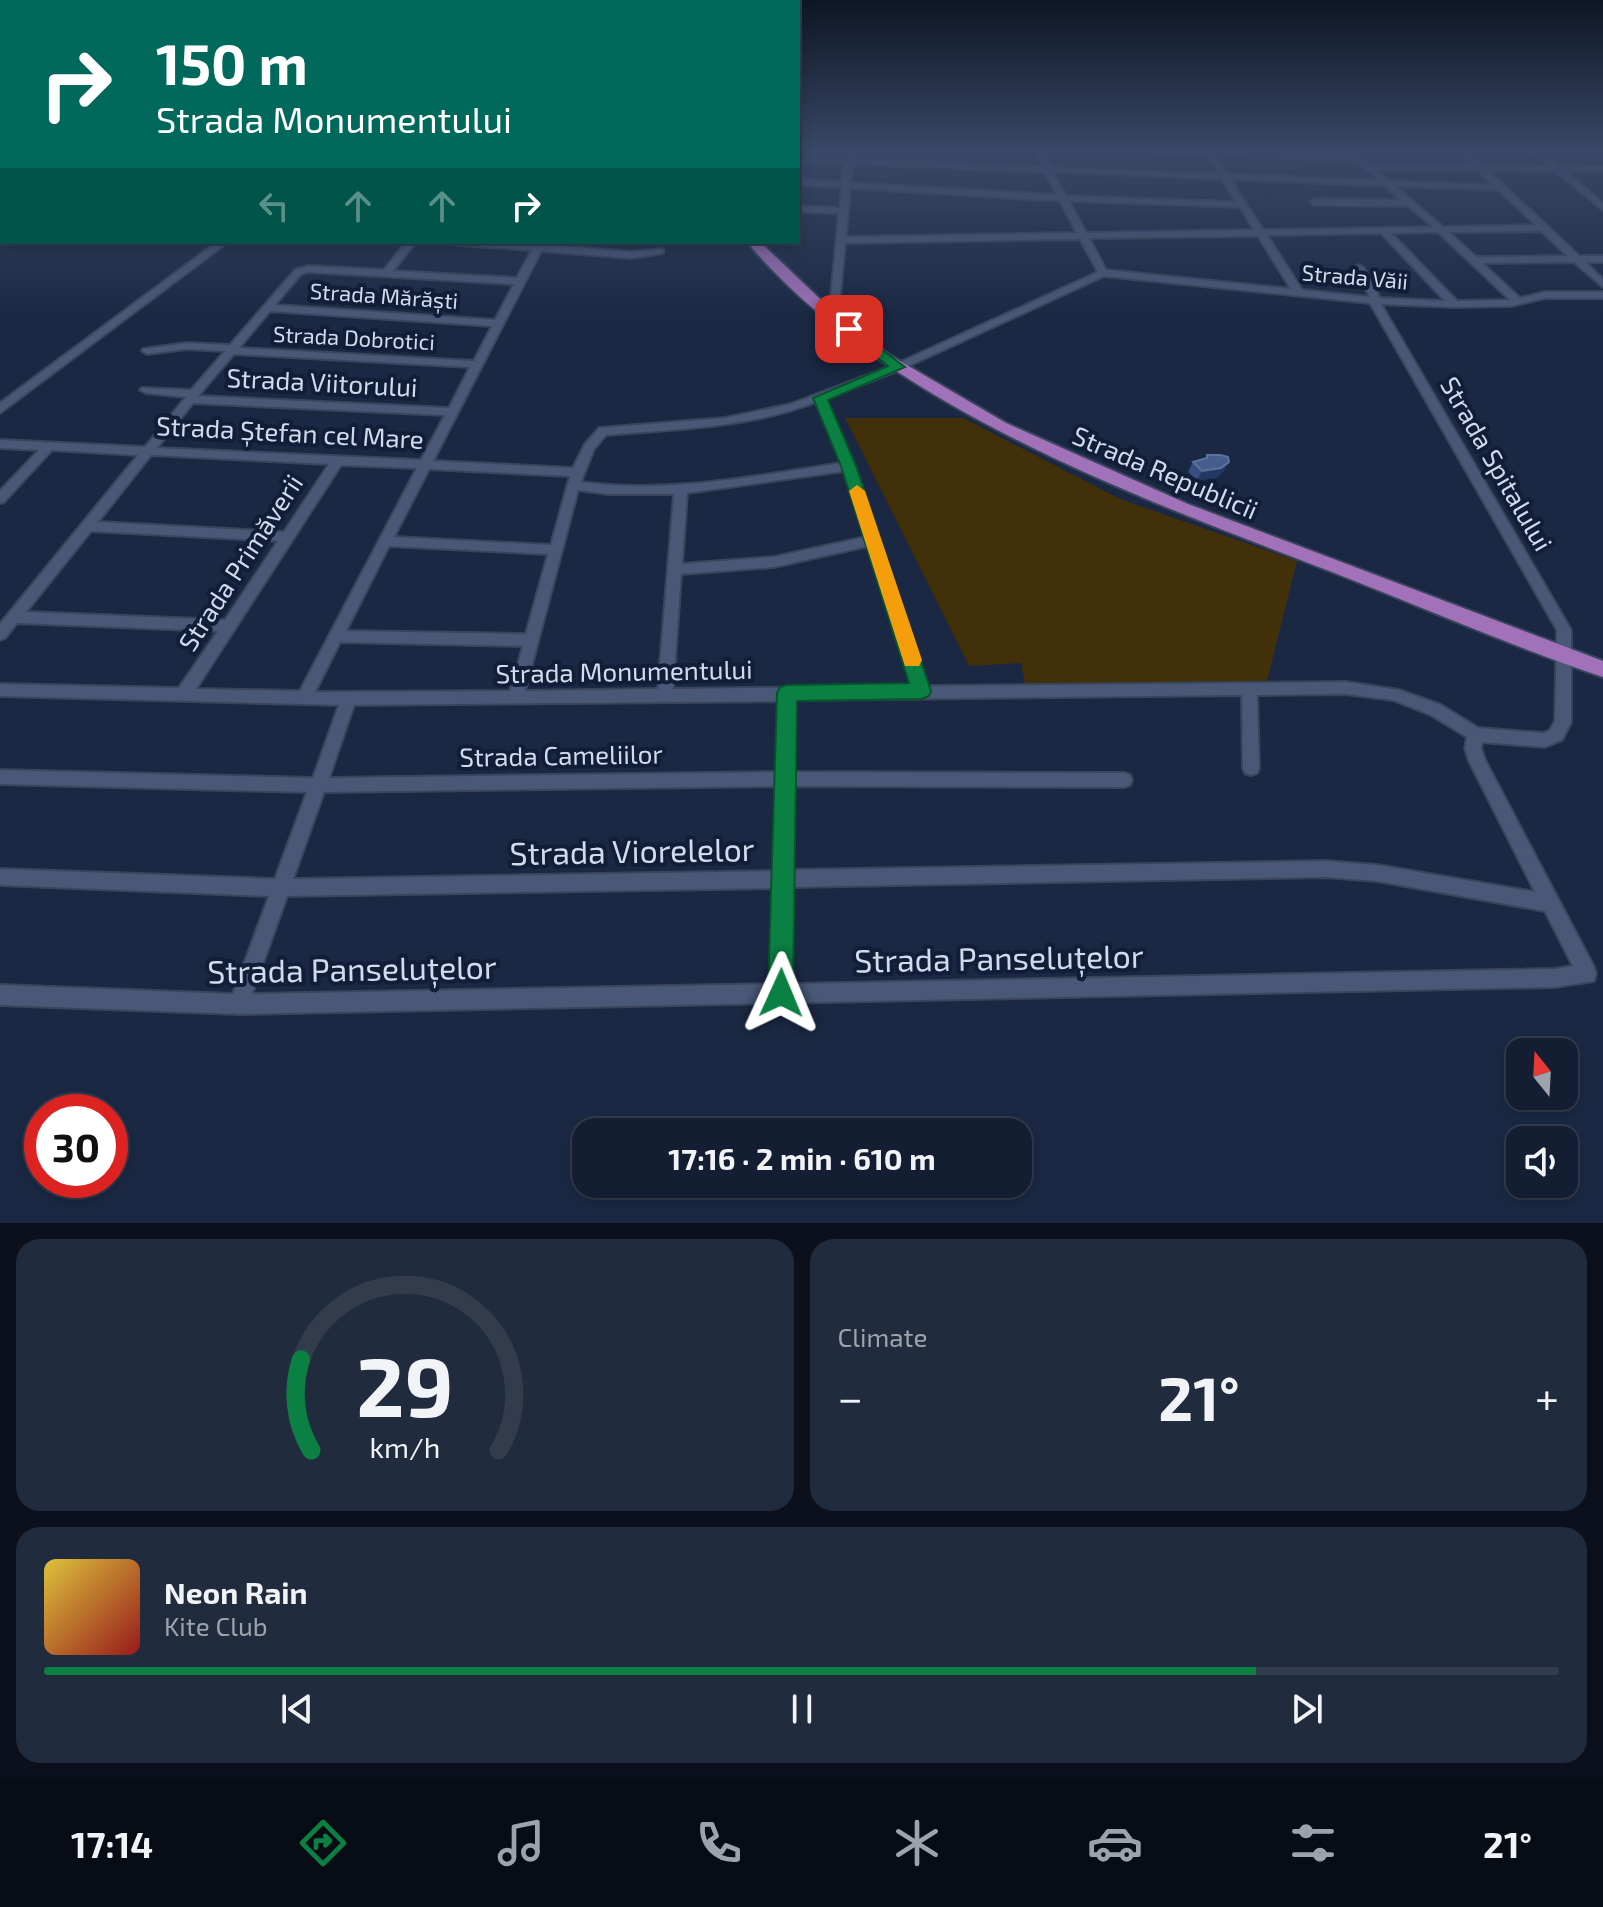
<!DOCTYPE html>
<html lang="en">
<head>
<meta charset="utf-8">
<style>
	:root { --surface:#141e32; --page:#212b3e; --text:#f1f3f6; --muted:#9da2ac; --line:#333c4d; --accent:#0b8043 }
	body { margin:0; font-family:"Exo 2",sans-serif; background:var(--page); color:var(--text); height:100vh; display:flex; flex-direction:column; font-size:30px; white-space:nowrap }
	* { box-sizing:border-box; margin:0 }
	p { font-size:26px; color:var(--muted) }
	.icon { flex:none; width:44px; height:44px; fill:none; stroke:currentColor; stroke-width:2; stroke-linecap:round; stroke-linejoin:round }
	.map { position:relative; height:1223px; overflow:hidden }
	.details { display:flex; flex-direction:column; gap:16px; padding:16px; background:#0b101c; flex:1 }
	.details>* { flex:none }
	.top-card { position:absolute; left:0px; top:0px; width:800px; height:244px; box-shadow:0 4px 12px #0003,0 0 0 2px var(--line); background:#00695c; color:#fff; overflow:hidden }
	.needle { width:52px; rotate:342deg }
	.buttons { position:absolute; left:1506px; top:1038px; display:grid; gap:16px }
	.buttons a { display:grid; place-items:center; width:72px; height:72px; border-radius:16px; background:var(--surface); box-shadow:0 4px 12px #0003,0 0 0 2px var(--line); font-size:40px }
	.speed { position:absolute; left:24px; top:1094px; display:flex; gap:16px; font-size:40px; font-weight:700; text-align:center }
	.speed>* { display:grid; place-content:center; width:104px; height:104px; border-radius:50%; background:var(--surface); box-shadow:0 4px 12px #0003,0 0 0 2px var(--line); line-height:1 }
	.speed .limit { border:12px solid #d22; background:#fff; color:#111 }
	.pin { position:absolute; display:grid; place-items:center; width:68px; height:68px; color:#fff; margin:-34px; border-radius:16px; box-shadow:0 4px 12px #0006 }
	.me { position:absolute; width:88px; margin:-44px; rotate:1deg; stroke-linejoin:round; filter:drop-shadow(0 0 6px #0008) }
	.turn { display:flex; align-items:center; gap:28px; height:168px; padding:0 24px; font-size:36px }
	.turn .icon { width:104px; height:104px; stroke-width:2.5 }
	.turn b { display:block; font-size:56px; line-height:68px }
	.lanes { display:flex; align-items:center; height:76px; padding:0 24px; background:#0003; justify-content:center; gap:40px; direction:ltr }
	.lanes .off { opacity:.35 }
	.big { font-size:60px; font-weight:700; line-height:1.1 }
	.details .widget { flex:1; display:flex; flex-direction:column; justify-content:center; gap:12px; min-width:0; padding:0 28px; border-radius:24px; background:var(--page) }
	.details .dial { align-items:center; gap:0 }
	.dial svg { height:208px; overflow:visible; fill:none; stroke:var(--line); stroke-width:7; stroke-linecap:round; text-anchor:middle }
	.dial text { fill:var(--text); stroke:none }
	.song { display:flex; align-items:center; gap:24px }
	.cover { width:96px; height:96px; border-radius:12px; background:linear-gradient(135deg,hsl(50 70% 55%),hsl(0 70% 35%)) }
	.played { height:8px; border-radius:4px; background:linear-gradient(90deg,var(--accent) 80%,var(--line) 80%) }
	.keys { display:flex; justify-content:space-around; direction:ltr }
	.heat { display:flex; justify-content:space-between; align-items:center; font-size:44px; direction:ltr }
	.details .tiles { flex:1; display:grid; gap:16px; grid-template-columns:1fr 1fr }
	.widget:last-child { grid-column:span 2 }
	.trip { position:absolute; left:572px; top:1118px; width:460px; height:80px; border-radius:24px; background:var(--surface); box-shadow:0 4px 12px #0003,0 0 0 2px var(--line); font-weight:700; line-height:80px; text-align:center }
	.tabs { display:flex; height:128px; justify-content:space-around; align-items:center; background:#080c14; color:var(--muted) }
	.tabs .icon { width:56px; height:56px }
	.tabs .current { color:var(--accent) }
	.tabs b { font-size:36px; color:var(--text) }
	.map>svg:first-child { display:block }
	.green { fill:#41300a }
	.lines { fill:none; stroke-linecap:round; stroke-linejoin:round }
	.minor-casing { stroke:#3a455c; stroke-width:4 }
	.major-casing { stroke:#3a455c; stroke-width:4 }
	.minor { fill:#495877; fill-rule:evenodd }
	.major { fill:#a171b9; fill-rule:evenodd }
	.wall { fill:#364e81 }
	.shaded-wall { fill:#243863 }
	.building { fill:#475d8d; stroke:#5c719c; stroke-width:2 }
	.route { fill:#0b8043; stroke:#07532c; stroke-width:2 }
	.slow { fill:#f59e0b }
	.labels { text-anchor:middle; stroke-width:8; stroke-linejoin:round; paint-order:stroke }
	.far-street-label { font-size:22px; fill:#d2dbee; stroke:#111e38 }
	.street-label { font-size:26px; fill:#d2dbee; stroke:#111e38 }
	.near-street-label { font-size:32px; fill:#d2dbee; stroke:#111e38 }
</style>
</head>
<body>
<div class="map">
<svg width="1603" height="1223" viewBox="0 0 1603 1223">
	<rect width="100%" height="100%" fill="#1a2843"/>
	<!-- green -->
	<path class="green" d="M845,418H963L1120,499L1297,561L1266,685H1025L1021,663L969,666Z"/>
	<g class="lines">
		<!-- minor casing -->
		<g class="minor-casing">
			<g id="minor">
				<path d="M846,149H854L853,159L1042,167L1033,149H1041L1051,167L1219,174L1207,155L1130,151L1126,149H1211L1351,156L1343,149H1352L1370,165H1473L1456,149H1465L1482,166H1549L1530,149H1539L1559,166L1603,167V171H1565L1603,203V210L1555,171L1488,170L1579,256H1603V262H1585L1603,279V287L1574,262L1482,263L1520,298L1545,292H1603V298H1545L1511,306L1454,307L1381,304L1571,630V722L1562,740L1545,747L1482,742L1481,748L1485,760L1594,967L1596,974L1594,981L1555,987L239,1014L0,1005V985L233,994L269,896L0,885V869L275,879L307,792L0,784V770L313,778L339,705L0,696V684L179,688L218,631L17,623L5,638L0,640V624L138,455L52,450L4,502L0,503V491L39,450L0,448V440L145,447L186,397L146,393L140,390L142,388L191,390L225,351L187,349L147,354L142,351L143,349L187,343L230,345L295,270L309,266L384,270L406,242H416L393,271L517,278L532,250L457,245L452,242L538,244L631,252L663,249V253L631,258L541,251L433,461L573,468L585,444L599,428L725,418L791,404L894,365L1098,272L1080,239L845,243L838,316L829,318L839,213L798,212V206L840,208L842,187L798,185V179L842,182L844,163L798,161V157L845,159ZM1215,155L1357,161L1379,180L1227,174ZM853,164L1045,172L1057,195L851,183ZM1376,170H1478L1493,185L1389,181ZM1053,172L1222,179L1236,202L1066,196ZM1230,179L1385,186L1401,200L1314,199L1310,202L1314,205L1408,206L1433,227L1263,230ZM1395,186L1499,190L1536,225L1443,227ZM850,188L1060,201L1077,233L846,237ZM1069,201L1240,207L1254,230L1086,233ZM1541,231L1568,256L1476,257L1449,232ZM1438,232L1510,300L1457,301L1391,233ZM1381,233L1445,301L1380,298L1364,268L1359,265L1354,268L1370,297L1302,290L1267,235ZM1258,236L1291,289L1106,270L1089,238ZM309,272L514,284L495,320L275,305L301,274ZM1104,276L1370,303L1557,630L1555,721L1550,730L1544,733L1478,728L1441,705L1399,690L1346,682L928,686L855,466L826,399L902,369ZM270,311L492,326L474,361L239,348ZM234,354L470,367L449,408L198,396ZM816,402L842,463C754,476 669,494 581,482L594,449L606,435C677,429 750,428 816,402ZM193,403L445,415L421,460L157,448ZM151,455L329,464L284,532L98,522ZM341,465L417,468L300,691L196,689ZM429,469L570,476L551,545L394,537ZM844,471L866,537L774,557L682,564L687,493ZM578,490L608,494H674L658,689L525,691ZM91,531L278,541L225,620L26,612ZM389,546L548,554L526,634L346,631ZM868,546L913,686L673,689L681,574L774,567ZM340,642L523,646L510,691L315,692ZM1346,694L1393,700L1431,715L1467,737L1465,748L1469,761L1535,892L1377,865L1325,861L792,870L793,786L1124,787L1130,785L1132,780L1130,775L1124,773L793,772L794,700L1242,695L1243,768L1245,773L1251,775L1257,773L1259,768L1257,695ZM779,701L777,772L329,778L354,705ZM777,786L775,871L293,879L324,792ZM1325,877L1377,881L1545,911L1573,966L1555,969L791,984L792,887ZM774,888L772,984L252,994L287,896Z"/>
				<path d="M217,242H228L0,413V403Z"/>
			</g>
		</g>
		<!-- major casing -->
		<g class="major-casing">
			<path id="major" d="M747,242H760L819,298L888,354L1006,423L1188,504L1603,661V677C1511,646 1422,607 1332,572C1135,496 886,407 747,242Z"/>
		</g>
		<!-- minor -->
		<use href="#minor" class="minor"/>
		<!-- major -->
		<use href="#major" class="major"/>
	</g>
	<!-- wall -->
	<path class="wall" d="M1207,455L1224,471L1216,478L1197,480L1188,472L1193,462L1205,458Z"/>
	<!-- shaded-wall -->
	<path class="shaded-wall" d="M1229,462L1224,471L1216,478L1197,480L1202,471Z"/>
	<!-- building -->
	<path class="building" d="M1207,455H1221L1228,457L1229,462L1221,468L1202,471L1193,462L1207,458Z"/>
	<!-- sky -->
	<linearGradient id="sky" x2="0" y2="1"><stop stop-color="#0e1625"/><stop offset="0.47" stop-color="#384866"/><stop offset="1" stop-color="#384866" stop-opacity="0"/></linearGradient>
	<rect width="1603" height="320" fill="url(#sky)"/>
	<!-- route -->
	<path class="route" d="M849,325L905,367L828,400L856,466L931,691L929,696L922,699L797,701L793,993L790,1002L781,1006L772,1002L768,993L777,693L780,687L787,685L909,683L841,466L813,398L888,366L844,332L842,329Z"/>
	<!-- slow -->
	<path class="slow" d="M857,485L865,491L922,660L919,666H905L903,660L849,491Z"/>
	<g class="labels">
		<!-- far-street labels -->
		<g class="far-street-label">
			<text transform="translate(1355 277) rotate(5)" y="8">Strada Văii</text>
			<text transform="translate(384 296) rotate(4)" y="8">Strada Mărăști</text>
			<text transform="translate(354 338) rotate(3)" y="8">Strada Dobrotici</text>
		</g>
		<!-- street labels -->
		<g class="street-label">
			<text transform="translate(322 383) rotate(3)" y="9">Strada Viitorului</text>
			<text transform="translate(290 433) rotate(3)" y="9">Strada Ștefan cel Mare</text>
			<text transform="translate(1496 464) rotate(60)" y="9">Strada Spitalului</text>
			<text transform="translate(1165 473) rotate(23)" y="9">Strada Republicii</text>
			<text transform="translate(241 563) rotate(-57)" y="9">Strada Primăverii</text>
			<text transform="translate(624 672) rotate(-1)" y="9">Strada Monumentului</text>
			<text transform="translate(561 756) rotate(-1)" y="9">Strada Cameliilor</text>
		</g>
		<!-- near-street labels -->
		<g class="near-street-label">
			<text transform="translate(632 852) rotate(-1)" y="11">Strada Viorelelor</text>
			<text transform="translate(999 959) rotate(-1)" y="11">Strada Panseluțelor</text>
			<text transform="translate(352 970) rotate(-1)" y="11">Strada Panseluțelor</text>
		</g>
	</g>
</svg>
<div class="buttons">
<a><svg class="needle" viewBox="-14 -14 28 28"><path d="M0-13l5 13h-10z" fill="#e53935"/><path d="M0 13l5-13h-10z" fill="#9da2ac"/></svg></a>
<a><svg class="icon" aria-label="sound" viewBox="0 0 24 24"><path d="M4 9h4l5-4v14l-5-4H4zM17 9q2 3 0 6"/></svg></a>
</div>
<div class="speed"><div class="limit">30</div></div>
<div class="pin" style="left:849px;top:329px;background:#d93025"><svg class="icon" aria-label="arrive" viewBox="0 0 24 24"><path d="M6 21V4h12l-3 4 3 4H6"/></svg></div>
<svg class="me" style="left:781px;top:993px" viewBox="-20 -20 40 40"><path d="M0-17L14 15 0 8-14 15z" fill="#0b8043" stroke="#fff" stroke-width="4"/></svg>
<div class="trip">17:16 · 2 min · 610 m</div>
<div class="top-card">
<div class="turn"><svg class="icon" aria-label="right" viewBox="0 0 24 24"><path d="M7 20v-9h11M14 6l5 5-5 5"/></svg><div><b>150 m</b>Strada Monumentului</div></div>
<div class="lanes"><svg class="icon off" aria-label="left" viewBox="0 0 24 24"><path d="M17 20v-9H6M10 6l-5 5 5 5"/></svg><svg class="icon off" aria-label="ahead" viewBox="0 0 24 24"><path d="M12 20V5M6 11l6-6 6 6"/></svg><svg class="icon off" aria-label="ahead" viewBox="0 0 24 24"><path d="M12 20V5M6 11l6-6 6 6"/></svg><svg class="icon" aria-label="right" viewBox="0 0 24 24"><path d="M7 20v-9h11M14 6l5 5-5 5"/></svg></div>
</div>
</div>
<section class="details">
<div class="tiles">
<div class="widget dial"><svg viewBox="0 0 100 80">
<path d="M14 69A42 42 0 1 1 86 69"/>
<path d="M14 69A42 42 0 0 1 10 34" stroke="#0b8043"/>
<text x="50" y="56" font-size="32" font-weight="700">29</text>
<text x="50" y="72" font-size="11">km/h</text>
</svg></div>
<div class="widget"><p>Climate</p>
<div class="heat"><a>−</a><b class="big">21°</b><a>+</a></div>
</div>
<div class="widget">
<div class="song"><i class="cover"></i><div><b>Neon Rain</b><p>Kite Club</p></div></div>
<div class="played"></div>
<div class="keys"><svg class="icon" aria-label="previous" viewBox="0 0 24 24"><path d="M18 5L8 12l10 7zM5 5v14"/></svg><svg class="icon" aria-label="pause" viewBox="0 0 24 24"><path d="M8 5v14M16 5v14"/></svg><svg class="icon" aria-label="next" viewBox="0 0 24 24"><path d="M6 5l10 7-10 7zM19 5v14"/></svg></div>
</div>
</div>
</section>
<nav class="tabs">
<b>17:14</b>
<svg class="icon current" aria-label="directions" viewBox="0 0 24 24"><path d="M12 3l9 9-9 9-9-9zM9 14v-3h6M13 9l2 2-2 2"/></svg>
<svg class="icon" aria-label="music" viewBox="0 0 24 24"><path d="M9 18V5l10-2v13"/><circle cx="6" cy="18" r="3"/><circle cx="16" cy="16" r="3"/></svg>
<svg class="icon" aria-label="phone" viewBox="0 0 24 24"><path d="M5 4h4l2 5-3 2q2 4 5 5l2-3 5 2v4C11 20 4 13 5 4z"/></svg>
<svg class="icon" aria-label="climate" viewBox="0 0 24 24"><path d="M12 3v18M4 7l16 10M4 17L20 7"/></svg>
<svg class="icon" aria-label="car" viewBox="0 0 24 24"><path d="M5 17H2v-5l4-1 3-4h7l3 4 3 1v5h-3M9 17h6M6 11h13"/><circle cx="7" cy="17" r="2"/><circle cx="17" cy="17" r="2"/></svg>
<svg class="icon" aria-label="filters" viewBox="0 0 24 24"><path d="M4 7h16M4 17h16"/><circle cx="9" cy="7" r="2"/><circle cx="15" cy="17" r="2"/></svg>
<b>21°</b>
</nav>
</body>
</html>
